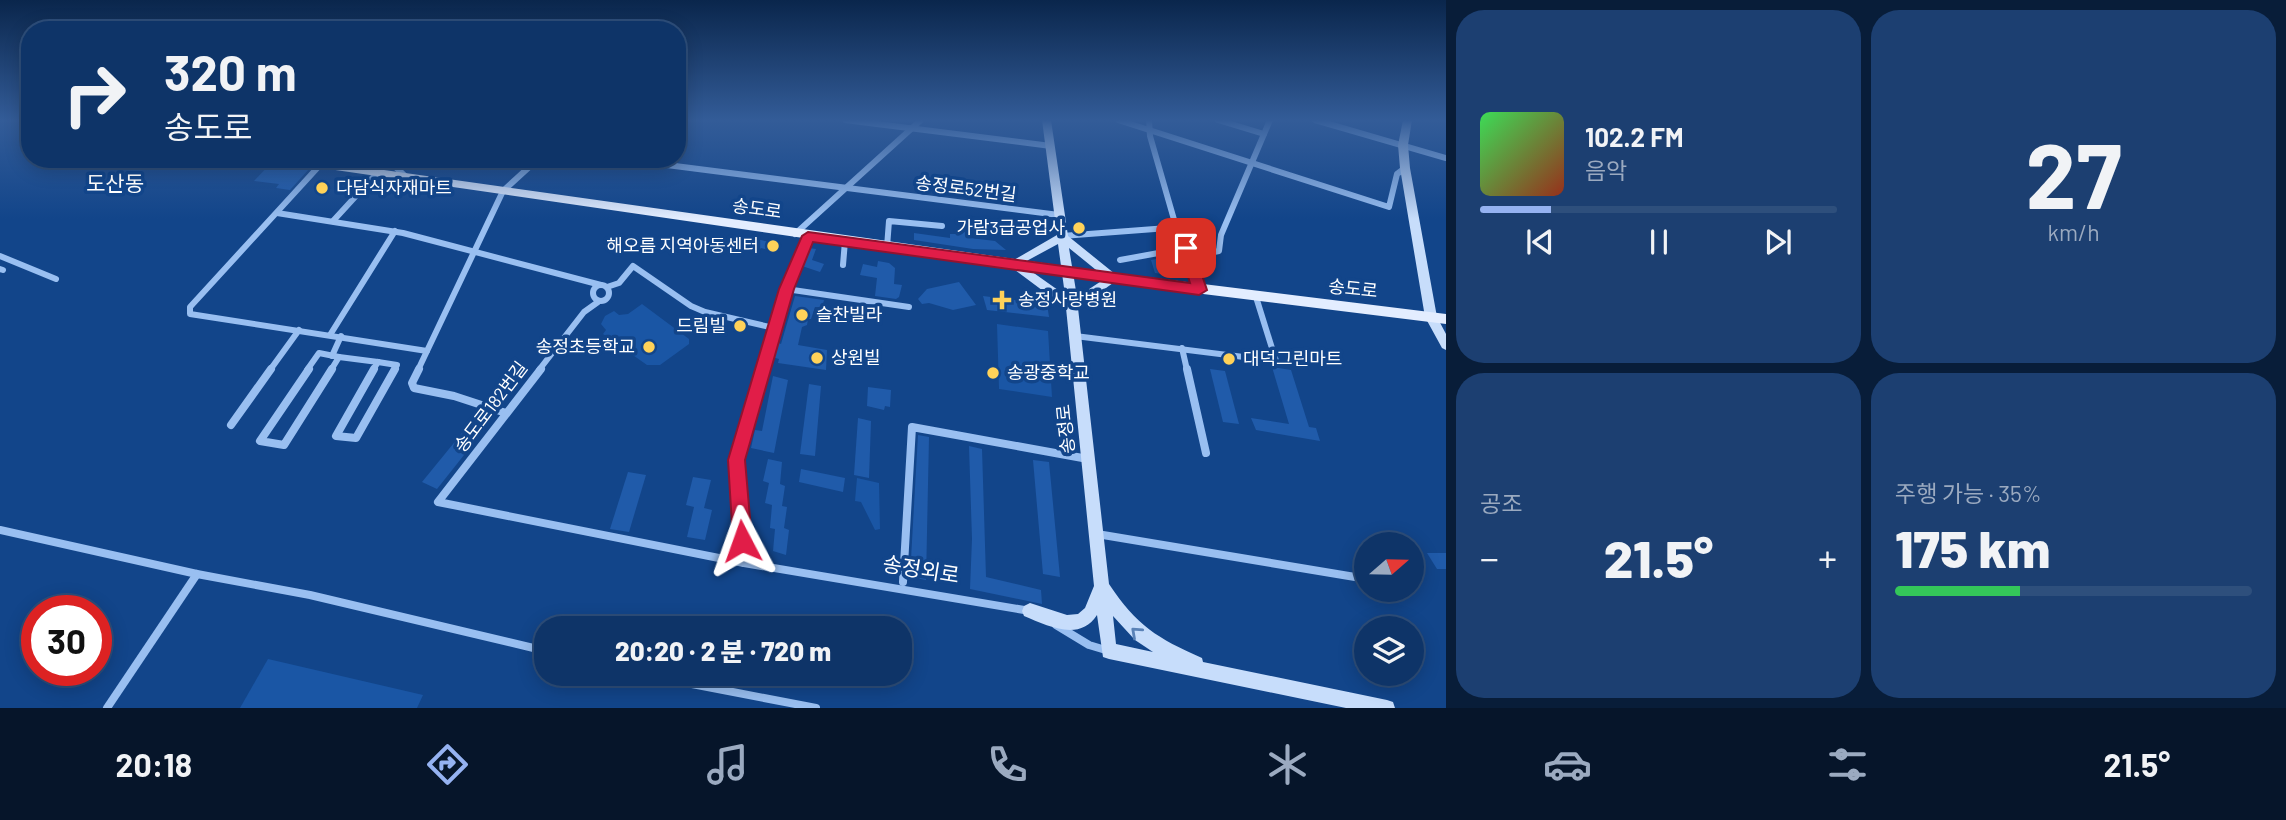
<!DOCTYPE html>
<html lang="ko">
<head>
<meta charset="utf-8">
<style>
	:root { --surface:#0e3468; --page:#1c3f71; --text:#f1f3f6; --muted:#9baac0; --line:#2e4f7c; --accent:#95b2f1 }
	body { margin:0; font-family:Barlow,"Noto Sans KR",sans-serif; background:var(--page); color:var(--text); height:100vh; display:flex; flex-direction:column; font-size:26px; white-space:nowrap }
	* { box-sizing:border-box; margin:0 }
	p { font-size:23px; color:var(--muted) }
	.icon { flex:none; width:38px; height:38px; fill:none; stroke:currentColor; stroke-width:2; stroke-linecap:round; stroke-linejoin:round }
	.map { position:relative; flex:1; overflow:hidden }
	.sheet { display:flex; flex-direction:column; gap:10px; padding:10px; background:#081d39; width:840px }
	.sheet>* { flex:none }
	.hud { position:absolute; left:21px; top:21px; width:665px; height:147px; border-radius:28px; box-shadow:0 4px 18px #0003,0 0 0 2px var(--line); background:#0e3468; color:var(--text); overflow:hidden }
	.needle { width:46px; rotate:70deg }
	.buttons { position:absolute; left:1354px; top:532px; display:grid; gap:14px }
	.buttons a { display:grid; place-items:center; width:70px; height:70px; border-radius:50%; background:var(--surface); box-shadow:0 4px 18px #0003,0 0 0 2px var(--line); font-size:35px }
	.speed { position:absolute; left:21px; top:595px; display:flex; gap:14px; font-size:35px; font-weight:700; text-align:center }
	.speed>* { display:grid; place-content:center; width:91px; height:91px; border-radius:50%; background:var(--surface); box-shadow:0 4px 18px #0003,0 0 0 2px var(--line); line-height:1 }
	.speed .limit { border:10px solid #d22; background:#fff; color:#111 }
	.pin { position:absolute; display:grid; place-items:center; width:60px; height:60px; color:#fff; margin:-30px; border-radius:14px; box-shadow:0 4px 10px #0006 }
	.me { position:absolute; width:77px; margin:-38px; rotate:356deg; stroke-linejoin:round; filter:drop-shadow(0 0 5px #0008) }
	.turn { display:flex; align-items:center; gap:24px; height:147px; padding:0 28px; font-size:32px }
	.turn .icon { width:91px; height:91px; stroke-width:2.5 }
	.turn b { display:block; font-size:49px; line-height:60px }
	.big { font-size:52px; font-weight:800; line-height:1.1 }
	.sheet .tile { flex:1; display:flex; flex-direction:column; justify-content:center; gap:10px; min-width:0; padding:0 24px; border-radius:28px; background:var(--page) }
	.sheet .dial { align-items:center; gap:0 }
	.dial b { font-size:91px; line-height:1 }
	.song { display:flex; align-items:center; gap:21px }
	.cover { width:84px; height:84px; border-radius:10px; background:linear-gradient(135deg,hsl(130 70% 55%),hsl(10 70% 35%)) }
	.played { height:7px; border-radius:4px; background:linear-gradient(90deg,var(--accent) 20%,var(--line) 20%) }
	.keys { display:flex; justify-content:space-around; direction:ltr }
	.heat { display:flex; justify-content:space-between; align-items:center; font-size:38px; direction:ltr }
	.charge { height:10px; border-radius:5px; background:linear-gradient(90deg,#34c759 35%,var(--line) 0) }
	.sheet .tiles { flex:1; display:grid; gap:10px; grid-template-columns:repeat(2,1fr) }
	.trip { position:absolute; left:534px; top:616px; width:378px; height:70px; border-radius:28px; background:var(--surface); box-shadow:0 4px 18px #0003,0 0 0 2px var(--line); font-weight:800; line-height:70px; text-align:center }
	.menu { display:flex; height:112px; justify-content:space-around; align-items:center; background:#06152a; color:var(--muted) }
	.menu .icon { width:49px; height:49px }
	.menu .selected { color:var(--accent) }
	.menu b { font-size:32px; color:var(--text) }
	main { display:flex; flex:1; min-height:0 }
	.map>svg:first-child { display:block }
	.green { fill:#1a56a5 }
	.building { fill:#205baa }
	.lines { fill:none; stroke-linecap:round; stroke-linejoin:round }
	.street-far1 { stroke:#99bff1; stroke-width:6 }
	.street { stroke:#99bff1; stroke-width:8 }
	.secondary { fill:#c7ddfb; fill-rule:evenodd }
	.primary { fill:#e3edff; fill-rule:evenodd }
	.oneway { stroke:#5a82b7 }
	.route { fill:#e11d48; stroke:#92132f; stroke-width:2 }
	.poi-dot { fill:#ffd259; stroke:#12458a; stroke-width:2.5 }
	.labels { text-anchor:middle; stroke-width:7; stroke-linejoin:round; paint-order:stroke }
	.poi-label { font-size:18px; fill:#fff; stroke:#12458a; text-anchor:start }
	.street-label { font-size:18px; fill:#fff; stroke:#12458a }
	.quarter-label { font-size:21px; fill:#fff; stroke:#12458a }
	.near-street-label { font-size:21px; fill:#fff; stroke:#12458a }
</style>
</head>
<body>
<main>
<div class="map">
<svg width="1446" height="708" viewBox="0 0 1446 708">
	<rect width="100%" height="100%" fill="#12458a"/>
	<!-- green -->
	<g class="green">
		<path d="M642,304L689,339V344L660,365H647L603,334L606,330L601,324L605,316L614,311L619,315L628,314Z"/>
		<path d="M997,324L1048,331L1052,397L999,389Z"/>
		<path d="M857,478L879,483L880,529L875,530L861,502L855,501Z"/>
		<path d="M268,659L423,695L417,708H240Z"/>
	</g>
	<!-- building -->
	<g class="building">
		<path d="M272,162L280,165L309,169L290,190L276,188L279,184L254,181Z"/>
		<path d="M959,231L969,232L970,238L995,241L1006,250L973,249L914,240V233L950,238V234H955Z"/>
		<path d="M757,239L769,242L780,244L776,252L761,248L758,252L750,249Z"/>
		<path d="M809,248L816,249L812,260L824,264L820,272L802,266Z"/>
		<path d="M1182,254L1189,278L1155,273L1151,260Z"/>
		<path d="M878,261L889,263L895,268L894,284L902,285L899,297L896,299L875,296L877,278L860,275L863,264L877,267Z"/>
		<path d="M959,282L976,305L953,310L929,303L922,304L918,299L927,289Z"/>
		<path d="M795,296L824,300L822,308L815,307L811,319H808L807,325L802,327L798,345L827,350L826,370L778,363L779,359L772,357L776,342L781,344Z"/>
		<path d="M983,296L1047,304L1049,317L987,310Z"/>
		<path d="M1272,367L1291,370L1309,427L1316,428L1320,441L1256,430L1251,418L1289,424Z"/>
		<path d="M1210,369L1225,371L1239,424L1223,422Z"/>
		<path d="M773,376L788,380L774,453L751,448L755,430L762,431Z"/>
		<path d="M809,384L821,386L815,456L800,454Z"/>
		<path d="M868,387L891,390L890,407L885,406L884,410L867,406Z"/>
		<path d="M480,411L495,416L437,489L422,482Z"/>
		<path d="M858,418L871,421L869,478L854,475Z"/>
		<path d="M918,435L929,437L926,580L910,577Z"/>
		<path d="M969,446L982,449L986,577L1041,590L1042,604L970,589L972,539Z"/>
		<path d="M768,459L782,462L780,484L785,486L782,506L787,507L784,528L789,530L786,555L773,551L775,529L770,528L772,505L765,503L769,483L763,481Z"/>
		<path d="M1033,460L1049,462L1060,577L1043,574Z"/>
		<path d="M801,469L845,478L843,492L799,482Z"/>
		<path d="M628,472L646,475L629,532L610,529Z"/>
		<path d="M693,477L711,480L704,508L712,510L705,540L687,537L694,507L686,505Z"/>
		<path d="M1427,553H1446V569H1437Z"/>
	</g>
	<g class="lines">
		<!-- street-far1 -->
		<g class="street-far1">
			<path d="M845,120L1051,146"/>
			<path d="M1118,120L1389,207L1397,174L1405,168"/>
			<path d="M1149,120L1150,136L1177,230L1190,257L1199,290"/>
			<path d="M1218,120L1264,134"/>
			<path d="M1315,120L1446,158"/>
			<path d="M387,159L406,177"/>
			<path d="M620,159L1059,215"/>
			<path d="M320,165L190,307V314L427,351L503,191L538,159"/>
			<path d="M277,213L403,233L601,285"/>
			<path d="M333,221L377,173"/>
			<path d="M795,234L921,120"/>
			<path d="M1062,236L1168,228"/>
			<path d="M887,247L889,221L942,226"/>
			<path d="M0,256L56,279"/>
			<path d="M1190,257L1219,251L1221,235L1270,120"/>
			<path d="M1120,260L1186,248"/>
			<path d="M843,265L845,241"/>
			<path d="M0,269L3,270"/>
			<circle cx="601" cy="293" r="8"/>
			<path d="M607,287L619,283L633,266L691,306L705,312L774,328"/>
			<path d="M786,289L909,307"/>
			<path d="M330,335L395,231"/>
			<path d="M1075,336L1276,361L1256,297"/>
			<path d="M1182,348L1187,370"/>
			<path d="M332,356L341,336"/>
			<path d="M339,357L378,362"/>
			<path d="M378,362L397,365L394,370"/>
			<path d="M270,370L299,330"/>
			<path d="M307,370L319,353L339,357L331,370"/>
			<path d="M373,370L378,362"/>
			<path d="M418,370L427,351"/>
			<path d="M539,370L584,312L598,302"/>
			<path d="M762,370L786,289L808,236"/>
		</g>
		<!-- street -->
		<g class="street">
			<path d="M309,369L260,441L284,445L332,369"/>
			<path d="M374,369L336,436L356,438L395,369"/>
			<path d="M419,369L412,383L414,388L454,396L506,413"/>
			<path d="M541,369L438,502L744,563L1030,611"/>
			<path d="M1187,369L1206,453"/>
			<path d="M231,425L271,369"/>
			<path d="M0,530L197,574L310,595L546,651"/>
			<path d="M1097,534L1367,579"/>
			<path d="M744,563L736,459L763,369"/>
			<path d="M903,582L912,427L1088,459"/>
			<path d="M1056,625L1089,645L1109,651"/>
			<path d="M640,674L816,708"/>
			<path d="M107,708L197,574"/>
		</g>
		<!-- secondary -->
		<g class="secondary">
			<path d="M1042,120H1051L1068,236L1120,278L1078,308L1109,584C1137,626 1157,638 1202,658L1203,662L1387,700L1393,702L1395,708H1346L1109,659L1103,657L1097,615C1080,642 1048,626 1024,616L1022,611L1024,606L1030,603L1067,615L1078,614L1085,608L1094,586L1066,308L1007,264L1057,235ZM1058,244L1065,295L1021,264ZM1069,248L1106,278L1077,297ZM1113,616L1135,640L1153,652L1116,644Z"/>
			<path d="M1403,120H1412L1408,145L1410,168L1437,317L1446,334V350L1442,348L1425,317L1400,168L1398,145Z"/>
		</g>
		<!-- primary -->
		<path class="primary" d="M275,159H306L1114,273L1446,314V324L1114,283L280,162Z"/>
	</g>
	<!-- one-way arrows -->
	<defs><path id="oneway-chevron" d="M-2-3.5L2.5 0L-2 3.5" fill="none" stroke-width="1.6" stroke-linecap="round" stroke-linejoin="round" transform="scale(1.75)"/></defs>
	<use class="oneway" href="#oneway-chevron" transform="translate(1136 632) rotate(-138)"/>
	<!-- sky -->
	<linearGradient id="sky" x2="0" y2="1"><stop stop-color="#0a264c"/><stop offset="0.55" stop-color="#335c98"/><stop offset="1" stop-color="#335c98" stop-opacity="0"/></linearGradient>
	<rect width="1446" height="219" fill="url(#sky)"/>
	<!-- route -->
	<path class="route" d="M808,232L1190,283L1179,248L1186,243L1193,248L1207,290L1199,295L813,242L794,289L745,460L752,541L749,547L742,550L736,547L733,541L728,460L779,289L802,236Z"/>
	<!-- markers -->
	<g class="poi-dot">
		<circle cx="322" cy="188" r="7"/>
		<circle cx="1079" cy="228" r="7"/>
		<circle cx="773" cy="246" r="7"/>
		<path d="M998.5 289.5h7v7h7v7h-7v7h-7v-7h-7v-7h7z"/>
		<circle cx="802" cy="315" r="7"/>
		<circle cx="740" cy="326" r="7"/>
		<circle cx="649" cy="347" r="7"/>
		<circle cx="817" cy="358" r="7"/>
		<circle cx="1229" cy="359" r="7"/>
		<circle cx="993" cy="373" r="7"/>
	</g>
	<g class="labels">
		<!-- poi labels -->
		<g class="poi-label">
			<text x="336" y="194">다담식자재마트</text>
			<text x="1065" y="234" text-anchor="end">가람3급공업사</text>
			<text x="759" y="252" text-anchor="end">해오름 지역아동센터</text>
			<text x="1018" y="306">송정사랑병원</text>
			<text x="816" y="321">슬찬빌라</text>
			<text x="726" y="332" text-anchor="end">드림빌</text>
			<text x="635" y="353" text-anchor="end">송정초등학교</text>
			<text x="831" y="364">상원빌</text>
			<text x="1243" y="365">대덕그린마트</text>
			<text x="1007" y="379">송광중학교</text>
		</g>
		<!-- street labels -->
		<g class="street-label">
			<text transform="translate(966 189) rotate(7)" y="6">송정로52번길</text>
			<text transform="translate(757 209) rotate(8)" y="6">송도로</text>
			<text transform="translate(1353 289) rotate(6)" y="6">송도로</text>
			<text transform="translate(491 407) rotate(-53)" y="6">송도로182번길</text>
			<text transform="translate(1066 429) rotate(-96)" y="6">송정로</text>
		</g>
		<!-- quarter labels -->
		<g class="quarter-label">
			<text x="115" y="191">도산동</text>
		</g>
		<!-- near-street labels -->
		<g class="near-street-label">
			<text transform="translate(921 570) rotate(9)" y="7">송정외로</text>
		</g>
	</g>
</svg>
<div class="buttons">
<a><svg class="needle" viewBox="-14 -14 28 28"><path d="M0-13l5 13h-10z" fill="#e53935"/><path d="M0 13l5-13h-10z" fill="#9baac0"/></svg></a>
<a><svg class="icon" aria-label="layers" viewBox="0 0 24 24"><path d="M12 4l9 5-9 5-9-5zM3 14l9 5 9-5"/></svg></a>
</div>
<div class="speed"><div class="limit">30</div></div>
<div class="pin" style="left:1186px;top:248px;background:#d93025"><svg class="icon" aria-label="arrive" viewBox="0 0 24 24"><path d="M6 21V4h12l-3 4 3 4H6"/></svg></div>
<svg class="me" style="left:742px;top:541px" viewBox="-20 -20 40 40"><path d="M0-17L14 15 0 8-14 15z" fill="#e11d48" stroke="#fff" stroke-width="4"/></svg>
<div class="trip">20:20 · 2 분 · 720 m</div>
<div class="hud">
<div class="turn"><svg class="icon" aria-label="right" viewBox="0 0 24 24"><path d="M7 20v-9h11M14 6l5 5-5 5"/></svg><div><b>320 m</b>송도로</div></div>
</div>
</div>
<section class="sheet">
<div class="tiles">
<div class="tile">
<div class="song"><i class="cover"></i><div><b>102.2 FM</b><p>음악</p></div></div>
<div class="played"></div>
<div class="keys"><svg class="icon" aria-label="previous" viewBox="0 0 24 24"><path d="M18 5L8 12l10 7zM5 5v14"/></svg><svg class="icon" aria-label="pause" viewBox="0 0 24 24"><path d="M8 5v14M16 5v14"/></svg><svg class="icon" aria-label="next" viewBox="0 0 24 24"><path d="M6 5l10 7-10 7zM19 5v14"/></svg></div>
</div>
<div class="tile dial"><b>27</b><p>km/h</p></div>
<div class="tile"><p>공조</p>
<div class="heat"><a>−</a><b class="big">21.5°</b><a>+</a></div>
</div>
<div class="tile"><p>주행 가능 · 35%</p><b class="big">175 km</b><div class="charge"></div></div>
</div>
</section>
</main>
<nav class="menu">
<b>20:18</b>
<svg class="icon selected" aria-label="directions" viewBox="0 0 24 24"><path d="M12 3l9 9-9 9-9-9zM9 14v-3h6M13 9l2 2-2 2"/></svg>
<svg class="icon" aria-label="music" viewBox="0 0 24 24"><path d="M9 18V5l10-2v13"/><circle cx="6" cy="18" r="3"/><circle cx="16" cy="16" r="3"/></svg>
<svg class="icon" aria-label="phone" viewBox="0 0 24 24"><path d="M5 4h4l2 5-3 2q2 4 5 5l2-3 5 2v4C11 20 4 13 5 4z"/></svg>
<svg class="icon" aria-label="climate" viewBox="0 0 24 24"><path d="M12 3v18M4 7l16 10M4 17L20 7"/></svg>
<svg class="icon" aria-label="car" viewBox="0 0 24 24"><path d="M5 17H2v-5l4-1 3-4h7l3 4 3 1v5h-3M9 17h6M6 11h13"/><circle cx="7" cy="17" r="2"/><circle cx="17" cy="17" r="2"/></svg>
<svg class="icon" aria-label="filters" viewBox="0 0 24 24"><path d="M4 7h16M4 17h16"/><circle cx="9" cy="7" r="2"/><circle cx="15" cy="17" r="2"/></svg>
<b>21.5°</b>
</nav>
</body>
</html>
